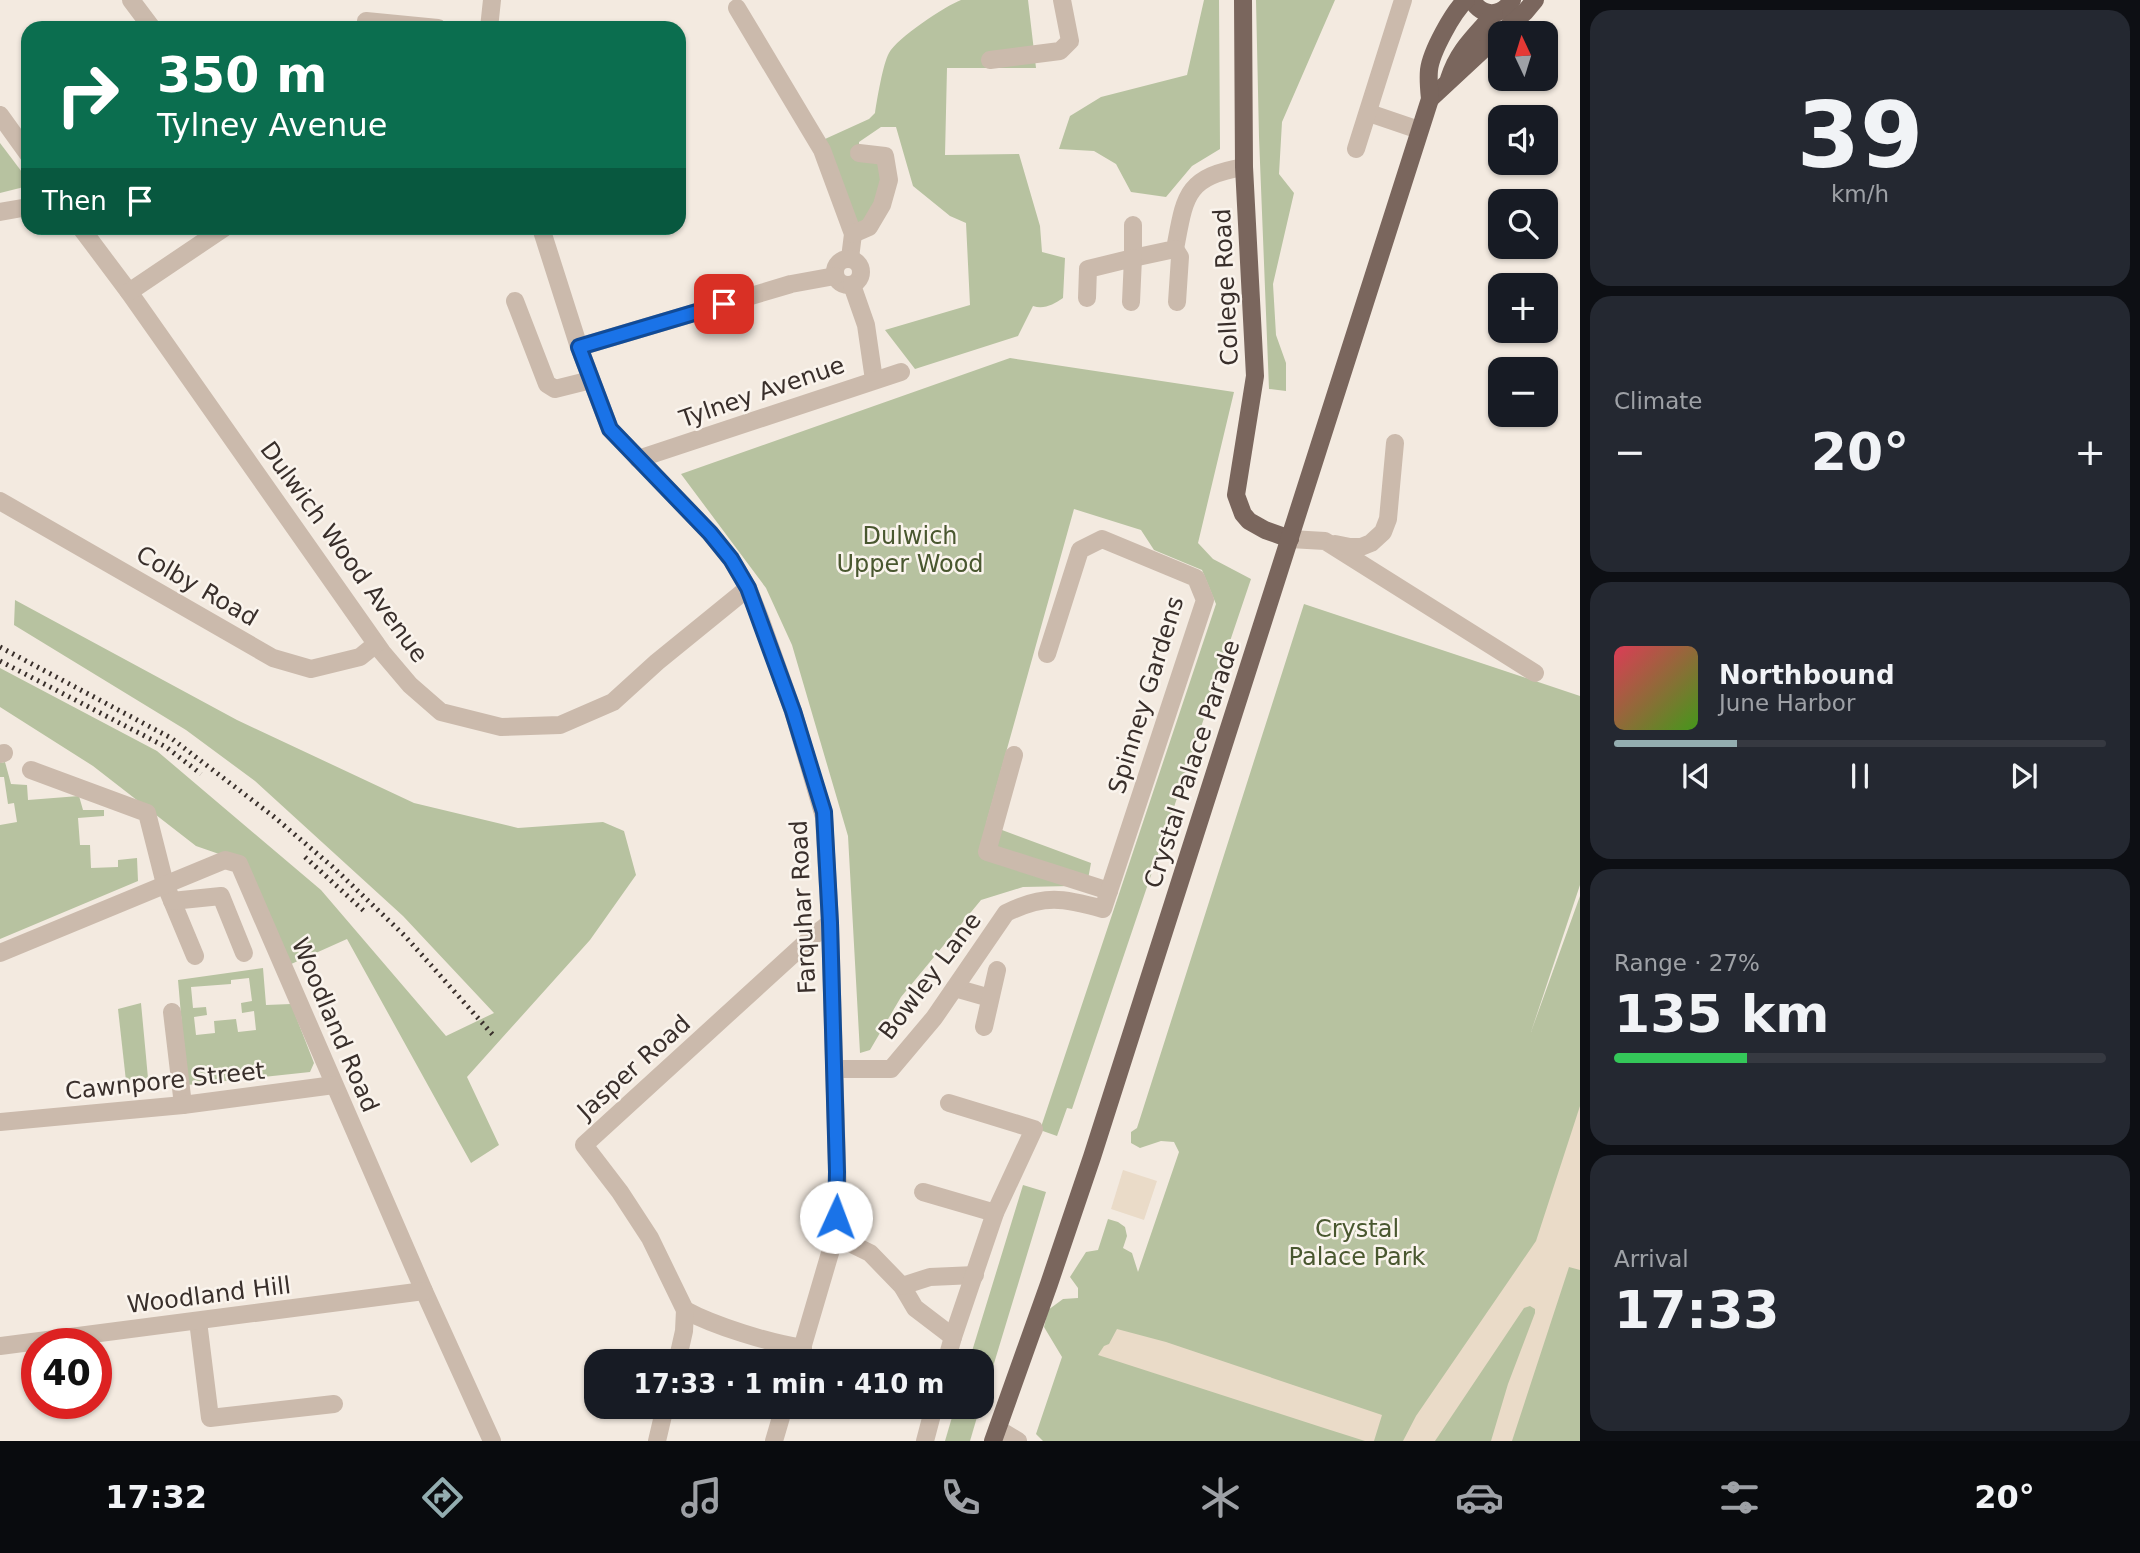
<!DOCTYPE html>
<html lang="en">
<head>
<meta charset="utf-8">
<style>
	:root { --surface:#171b24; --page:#242831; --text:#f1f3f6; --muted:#9ea1a6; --line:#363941; --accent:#93adb0 }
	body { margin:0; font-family:"DejaVu Sans",sans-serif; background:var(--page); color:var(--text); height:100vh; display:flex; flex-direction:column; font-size:26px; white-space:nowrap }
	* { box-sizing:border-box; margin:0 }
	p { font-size:23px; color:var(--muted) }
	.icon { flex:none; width:38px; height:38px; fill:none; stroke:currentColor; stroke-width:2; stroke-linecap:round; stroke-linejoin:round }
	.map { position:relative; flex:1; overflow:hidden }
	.sheet { display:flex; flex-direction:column; gap:10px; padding:10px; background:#0d0f14; width:560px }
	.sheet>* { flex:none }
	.top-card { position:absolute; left:21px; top:21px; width:665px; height:214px; border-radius:21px; box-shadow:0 2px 5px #0004; background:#0b6e4f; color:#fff; overflow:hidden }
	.needle { width:46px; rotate:356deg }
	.tools { position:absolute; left:1488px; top:21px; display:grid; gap:14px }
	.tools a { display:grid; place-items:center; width:70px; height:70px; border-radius:14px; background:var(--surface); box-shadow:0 2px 5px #0004; font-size:35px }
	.speed { position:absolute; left:21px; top:1328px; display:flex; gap:14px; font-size:35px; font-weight:700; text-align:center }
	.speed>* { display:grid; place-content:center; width:91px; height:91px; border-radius:50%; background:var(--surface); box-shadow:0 2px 5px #0004; line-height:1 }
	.speed .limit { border:10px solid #d22; background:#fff; color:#111 }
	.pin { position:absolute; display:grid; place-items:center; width:60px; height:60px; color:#fff; margin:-30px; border-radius:14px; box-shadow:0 4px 10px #0006 }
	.me { position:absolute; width:77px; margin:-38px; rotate:2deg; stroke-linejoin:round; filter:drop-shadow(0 0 5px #0008) }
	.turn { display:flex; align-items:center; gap:24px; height:147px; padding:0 21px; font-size:32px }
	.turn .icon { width:91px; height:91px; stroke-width:2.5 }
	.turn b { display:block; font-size:49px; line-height:60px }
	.then { display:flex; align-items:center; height:66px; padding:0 21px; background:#0003; gap:14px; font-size:26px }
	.big { font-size:52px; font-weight:700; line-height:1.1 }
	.sheet .tile { flex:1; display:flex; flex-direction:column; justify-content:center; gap:10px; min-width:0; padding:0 24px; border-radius:21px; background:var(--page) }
	.sheet .dial { align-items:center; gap:0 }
	.dial b { font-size:91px; line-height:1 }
	.song { display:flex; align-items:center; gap:21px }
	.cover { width:84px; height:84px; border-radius:10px; background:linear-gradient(135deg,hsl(350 70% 55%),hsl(100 70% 35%)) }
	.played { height:7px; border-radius:4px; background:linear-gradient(90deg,var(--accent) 25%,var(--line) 25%) }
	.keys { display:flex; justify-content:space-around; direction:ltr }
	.heat { display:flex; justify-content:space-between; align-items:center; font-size:38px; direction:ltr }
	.charge { height:10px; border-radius:5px; background:linear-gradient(90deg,#34c759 27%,var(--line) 0) }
	.trip { position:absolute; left:584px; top:1349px; width:410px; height:70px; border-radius:21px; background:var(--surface); box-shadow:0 2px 5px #0004; font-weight:700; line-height:70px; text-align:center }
	.menu { display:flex; height:112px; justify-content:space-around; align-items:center; background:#090b0e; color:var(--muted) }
	.menu .icon { width:49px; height:49px }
	.menu .selected { color:var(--accent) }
	.menu b { font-size:32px; color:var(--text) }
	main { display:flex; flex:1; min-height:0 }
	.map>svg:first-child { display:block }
	.green { fill:#b7c2a0; fill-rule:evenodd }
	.plaza { fill:#eadbc8 }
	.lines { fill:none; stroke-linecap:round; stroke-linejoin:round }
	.minor { stroke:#cbbaac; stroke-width:18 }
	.major { stroke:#7a665d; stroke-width:18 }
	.rail { stroke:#392f2b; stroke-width:5; stroke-dasharray:2 5; stroke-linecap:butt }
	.route-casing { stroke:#114b97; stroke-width:18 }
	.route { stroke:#1a73e8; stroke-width:12 }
	.labels { text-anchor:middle; stroke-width:5; stroke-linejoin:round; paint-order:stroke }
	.street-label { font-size:24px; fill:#392f2b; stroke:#faf4ed }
	.park-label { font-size:24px; fill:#49572f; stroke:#faf4ed }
</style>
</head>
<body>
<main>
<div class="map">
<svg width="1580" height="1441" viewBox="0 0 1580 1441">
	<rect width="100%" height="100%" fill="#f3eae0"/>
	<!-- green -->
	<g class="green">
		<path d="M961,0H1028L1036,68H947L945,155L1019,154L1040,226L1042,252L1065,258L1063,298C1054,304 1044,310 1033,306L1018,336L915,369L885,330L970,305L966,223L950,216L913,186L896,127H881L859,142V152L885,156L882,205L853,234L825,139L869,119L875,113C877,100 883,63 889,53C897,38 945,6 961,0Z"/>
		<path d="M1204,0H1219L1220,149L1192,166L1166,197L1131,192L1116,164L1094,151L1059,149L1070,116L1101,97L1187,75Z"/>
		<path d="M1256,0H1335L1282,122L1279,174L1294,193L1273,284L1276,335L1286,363V391L1269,389L1259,137Z"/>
		<path d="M0,143L28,180V186L0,193Z"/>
		<path d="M1010,358L1234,392L1198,543L1213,559L1251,579L1072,1109L1067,1108L1057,1136L1040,1130L1216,604L1202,570L1154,550L1141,530L1074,509L986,824L1091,863L1088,879L1071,886L1023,887L981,900L901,997L870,1050L860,1053L848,836L792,645L766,588L681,474Z"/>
		<path d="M15,600L237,720L414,803L518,828L603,822L624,831L636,875L590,940L467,1077L499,1145L471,1163L347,939L289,965L245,863L196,846L93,766L0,707V668L157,751L321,890L446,1036L494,1013L403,916L255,781L186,730L14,625Z"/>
		<path d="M1304,604L1580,696V885L1531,1032L1580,896V1441H1043L1036,1434L1062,1357L1044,1327L1048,1310L1063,1299L1078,1298V1288L1070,1277L1086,1252L1098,1250L1108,1219L1118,1222L1125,1227L1127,1236L1123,1248L1132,1253L1138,1272L1179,1152L1174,1142L1161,1141L1140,1148L1131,1143V1132L1137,1128Z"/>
		<path d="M5,762L11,784L27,785L28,800L79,796L83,810H104V816L78,818L80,845H90L91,868L118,867V860L137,858L138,881L0,939V825L17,822L14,803L8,804L4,777H0V763Z"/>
		<path d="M263,968L266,1005L291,1004L314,1063L310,1072L187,1085L178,980ZM249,978L252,1001L241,1003L242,1013L254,1011L256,1030L238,1032L236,1019L214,1021L215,1033L196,1035L194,1017L207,1015L206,1007L193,1008L191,987L231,984V980Z"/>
		<path d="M141,1003L148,1078L126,1081L118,1009Z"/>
		<path d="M1023,1185L1046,1192L982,1403V1362L969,1361Z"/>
		<path d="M955,1407H980L970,1441H945Z"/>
	</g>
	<!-- plaza -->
	<g class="plaza">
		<path d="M1580,1106V1270L1569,1267L1512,1441H1491L1508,1384L1535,1313V1309L1530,1306L1524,1308L1435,1441H1403L1416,1416L1536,1241Z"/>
		<path d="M1123,1170L1157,1181L1144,1220L1111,1209Z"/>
		<path d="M1117,1329L1166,1342L1382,1415L1374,1441H1365L1324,1428L1098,1355L1104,1346L1109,1344Z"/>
	</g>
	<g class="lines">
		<!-- minor -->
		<g class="minor">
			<path d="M131,0L152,28"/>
			<path d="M737,8L822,150L853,234L850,258"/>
			<path d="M365,28L366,21L438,28"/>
			<path d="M489,28L492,0"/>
			<path d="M990,60L1060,51L1070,41L1062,0"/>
			<path d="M1369,113L1419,130"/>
			<path d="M0,115L28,154"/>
			<path d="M1356,149L1403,0"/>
			<path d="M0,212L28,207"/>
			<path d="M1133,225V258L1175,249C1185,196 1185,177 1244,167"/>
			<path d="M81,228L129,292L382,652L410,685L441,712L501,727L560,725L613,702L657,662L748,588"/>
			<path d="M541,228L579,347L610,429L710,533L731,559L748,588L760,618L793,711L824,817L830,923L838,1199L835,1236L798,1362"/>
			<path d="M853,234L869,227L882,205L889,180L885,156L859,153"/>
			<path d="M1175,249L1180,257L1177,302"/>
			<circle cx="848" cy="272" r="13"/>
			<path d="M852,285L866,325L874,380"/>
			<path d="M129,292L224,228"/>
			<path d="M1087,298L1088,269L1133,258L1131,302"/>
			<path d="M515,301L547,384L555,389L591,380"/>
			<path d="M579,347L791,284L835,276"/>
			<path d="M638,459L901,372"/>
			<path d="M0,501L273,658L311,669L360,657L376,644"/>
			<path d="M1290,539L1325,541L1535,673"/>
			<path d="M1335,544L1350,547H1361L1371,543L1383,532L1388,519L1395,443"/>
			<path d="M0,754L4,753"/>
			<path d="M1014,755L987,852L1109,891"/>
			<path d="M31,770L147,813L165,884L195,956"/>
			<path d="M172,901L221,896L244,953"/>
			<path d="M0,953L225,860L239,864L424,1291L492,1441"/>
			<path d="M955,988L990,998"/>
			<path d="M172,1012L183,1105"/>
			<path d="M984,1027L997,970"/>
			<path d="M835,1069H891L934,1018L1006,913C1044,894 1064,898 1103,909L1205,600L1196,578L1102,539L1080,550L1047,654"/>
			<path d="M0,1122L183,1105L334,1085"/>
			<path d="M923,1192L995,1213"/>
			<path d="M835,1236L870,1253L902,1286L915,1308L953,1337"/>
			<path d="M902,1286L930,1277L975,1275"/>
			<path d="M685,1310C714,1326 770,1343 803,1348"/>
			<path d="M198,1321L210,1418L334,1404"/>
			<path d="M0,1346L424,1291"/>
			<path d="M677,1362L684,1331L685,1310L650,1238L620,1192L584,1145L813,936L830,923"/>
			<path d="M946,1362L953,1337L995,1213L1034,1129L949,1103"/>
			<path d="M998,1429L1018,1441"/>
			<path d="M657,1441L665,1407"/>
			<path d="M774,1441L784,1407"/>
			<path d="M925,1441L934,1407"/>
		</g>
		<!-- major -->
		<g class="major">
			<path d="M1243,0L1244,167L1255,376L1236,495L1243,514L1249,521L1265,530L1290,539"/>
			<path d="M1472,0C1482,18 1502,17 1512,0"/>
			<path d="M1501,33L1525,12L1535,0"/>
			<path d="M1449,79C1458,50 1475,36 1494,14"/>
			<path d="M1430,99L1500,34"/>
			<path d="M993,1441L1049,1284L1092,1157L1430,99C1429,89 1428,80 1429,70C1431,52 1453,12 1466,0"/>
		</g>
		<!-- rail -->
		<g class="rail">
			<path d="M0,647L171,738L273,816L334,868L405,936L493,1035"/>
			<path d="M0,661L166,747L201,774"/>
			<path d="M305,857L364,911"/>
		</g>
	</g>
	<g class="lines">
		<!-- route casing -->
		<g class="route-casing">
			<path id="route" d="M724,304L579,347L610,429L710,533L731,559L748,588L793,711L824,812L830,923L837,1172L836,1217"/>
		</g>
		<!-- route -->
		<use href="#route" class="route"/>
	</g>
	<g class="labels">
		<!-- street labels -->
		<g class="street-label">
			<text transform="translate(1226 287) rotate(-93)" y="8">College Road</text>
			<text transform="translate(762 392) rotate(-19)" y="8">Tylney Avenue</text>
			<text transform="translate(344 552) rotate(54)" y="8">Dulwich Wood Avenue</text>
			<text transform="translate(197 586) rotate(30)" y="8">Colby Road</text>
			<text transform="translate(1146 695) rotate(-73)" y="8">Spinney Gardens</text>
			<text transform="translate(1192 764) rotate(-72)" y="8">Crystal Palace Parade</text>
			<text transform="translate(803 907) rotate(-93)" y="8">Farquhar Road</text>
			<text transform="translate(930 976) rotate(-53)" y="8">Bowley Lane</text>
			<text transform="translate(335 1025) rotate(67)" y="8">Woodland Road</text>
			<text transform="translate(634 1067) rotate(-42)" y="8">Jasper Road</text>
			<text transform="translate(165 1081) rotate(-6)" y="8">Cawnpore Street</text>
			<text transform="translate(209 1295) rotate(-7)" y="8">Woodland Hill</text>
		</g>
		<!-- park labels -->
		<g class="park-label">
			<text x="910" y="544">Dulwich<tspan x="910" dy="28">Upper Wood</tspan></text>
			<text x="1357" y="1237">Crystal<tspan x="1357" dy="28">Palace Park</tspan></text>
		</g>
	</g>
</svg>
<div class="tools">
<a><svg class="needle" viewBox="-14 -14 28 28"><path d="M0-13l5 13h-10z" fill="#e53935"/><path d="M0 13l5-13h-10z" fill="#9ea1a6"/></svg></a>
<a><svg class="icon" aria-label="sound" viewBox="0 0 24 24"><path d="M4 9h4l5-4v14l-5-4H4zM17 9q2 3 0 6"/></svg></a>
<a><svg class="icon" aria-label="search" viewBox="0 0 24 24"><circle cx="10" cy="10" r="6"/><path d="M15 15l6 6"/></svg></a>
<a>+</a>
<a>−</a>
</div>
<div class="speed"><div class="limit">40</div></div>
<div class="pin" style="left:724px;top:304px;background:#d93025"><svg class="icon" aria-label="arrive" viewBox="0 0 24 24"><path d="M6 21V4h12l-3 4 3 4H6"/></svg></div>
<svg class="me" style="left:836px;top:1217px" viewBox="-20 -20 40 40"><circle r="19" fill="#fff"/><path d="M0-13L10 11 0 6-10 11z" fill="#1a73e8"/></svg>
<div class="trip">17:33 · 1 min · 410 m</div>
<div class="top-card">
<div class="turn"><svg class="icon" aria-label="right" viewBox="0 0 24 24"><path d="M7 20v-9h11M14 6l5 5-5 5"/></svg><div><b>350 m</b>Tylney Avenue</div></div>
<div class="then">Then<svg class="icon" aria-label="arrive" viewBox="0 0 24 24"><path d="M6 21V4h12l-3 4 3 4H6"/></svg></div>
</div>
</div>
<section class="sheet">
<div class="tile dial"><b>39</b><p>km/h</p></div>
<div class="tile"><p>Climate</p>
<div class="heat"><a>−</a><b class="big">20°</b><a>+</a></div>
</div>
<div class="tile">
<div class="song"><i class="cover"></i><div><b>Northbound</b><p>June Harbor</p></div></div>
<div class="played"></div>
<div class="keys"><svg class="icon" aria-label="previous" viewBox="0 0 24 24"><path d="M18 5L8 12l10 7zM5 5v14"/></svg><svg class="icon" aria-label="pause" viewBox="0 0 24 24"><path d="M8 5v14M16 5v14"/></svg><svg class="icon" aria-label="next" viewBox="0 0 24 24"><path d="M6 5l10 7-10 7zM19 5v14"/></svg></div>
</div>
<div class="tile"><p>Range · 27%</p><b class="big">135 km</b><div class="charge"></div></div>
<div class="tile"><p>Arrival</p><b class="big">17:33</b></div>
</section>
</main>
<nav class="menu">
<b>17:32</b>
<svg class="icon selected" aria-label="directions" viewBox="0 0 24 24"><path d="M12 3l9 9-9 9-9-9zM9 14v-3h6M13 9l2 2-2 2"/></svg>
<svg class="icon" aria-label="music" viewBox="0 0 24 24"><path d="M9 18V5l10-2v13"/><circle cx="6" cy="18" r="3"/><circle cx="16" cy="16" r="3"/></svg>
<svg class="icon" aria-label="phone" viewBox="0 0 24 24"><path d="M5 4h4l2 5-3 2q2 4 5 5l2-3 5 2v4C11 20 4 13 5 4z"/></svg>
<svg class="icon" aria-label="climate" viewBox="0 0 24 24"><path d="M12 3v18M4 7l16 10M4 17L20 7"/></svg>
<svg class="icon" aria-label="car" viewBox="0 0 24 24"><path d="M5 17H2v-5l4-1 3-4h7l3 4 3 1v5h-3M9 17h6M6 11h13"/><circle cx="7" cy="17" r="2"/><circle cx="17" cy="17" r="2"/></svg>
<svg class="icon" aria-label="filters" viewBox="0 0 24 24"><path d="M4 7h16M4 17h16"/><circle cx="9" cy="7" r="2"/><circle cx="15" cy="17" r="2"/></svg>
<b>20°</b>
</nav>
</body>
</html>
